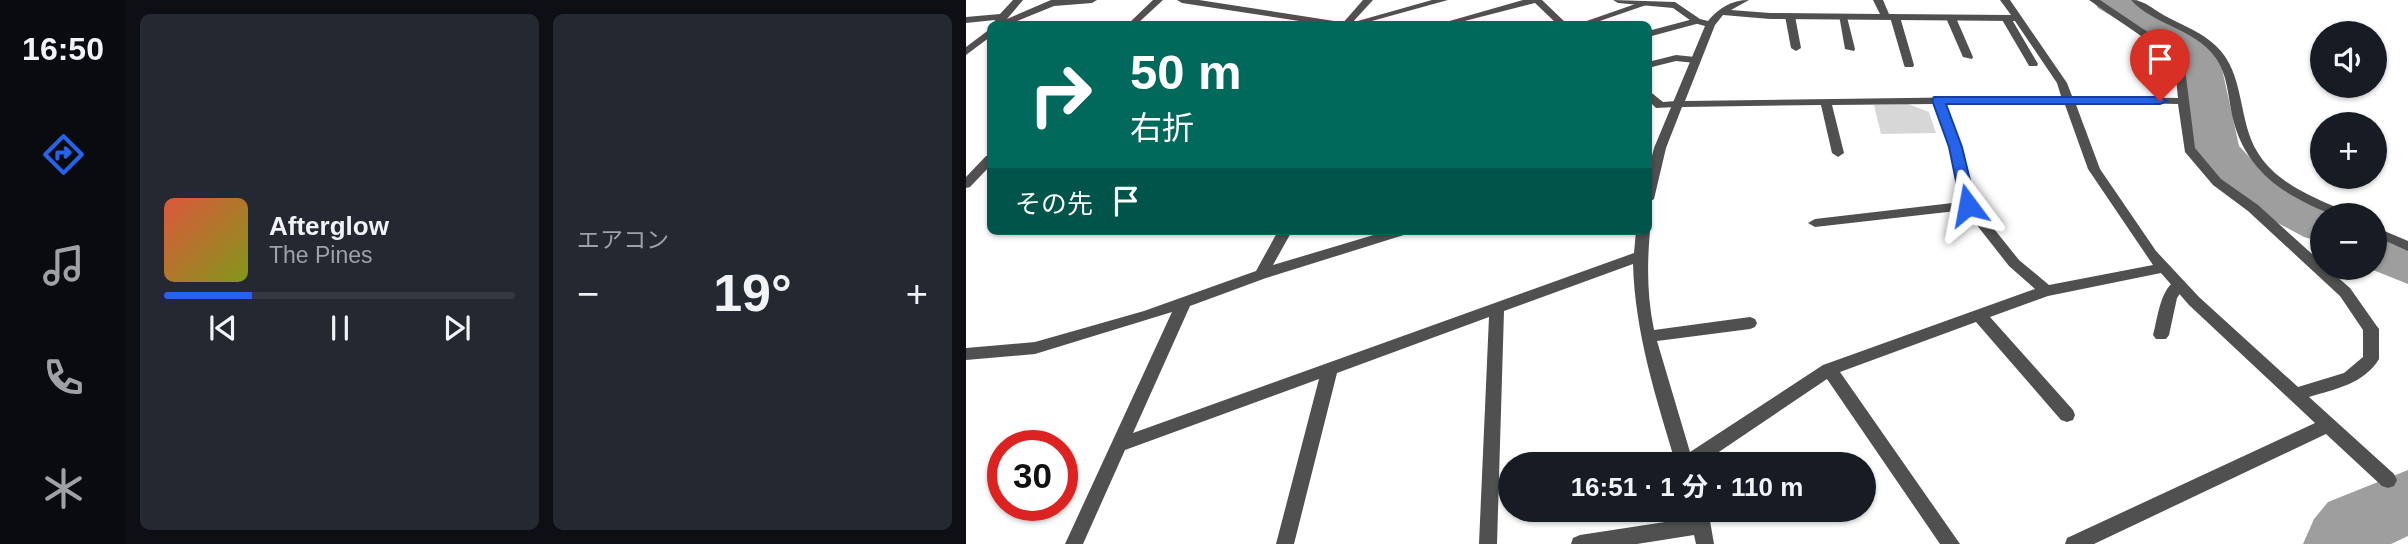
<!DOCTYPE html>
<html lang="ja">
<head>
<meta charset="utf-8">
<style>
	:root { --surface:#171b24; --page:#242831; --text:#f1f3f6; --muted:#9ea1a6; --line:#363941; --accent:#2563eb }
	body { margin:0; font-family:Helvetica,"Noto Sans JP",sans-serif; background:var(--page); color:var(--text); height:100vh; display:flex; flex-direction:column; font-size:26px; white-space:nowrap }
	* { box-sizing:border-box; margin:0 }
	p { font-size:23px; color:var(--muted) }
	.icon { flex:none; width:38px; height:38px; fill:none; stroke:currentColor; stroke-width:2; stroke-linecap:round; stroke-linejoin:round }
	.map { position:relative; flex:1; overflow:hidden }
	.panel { display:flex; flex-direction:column; gap:14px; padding:14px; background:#0d0f14; width:840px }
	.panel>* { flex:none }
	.banner { position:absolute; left:21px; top:21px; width:665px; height:214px; border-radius:10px; box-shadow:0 2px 5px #0004; background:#00695c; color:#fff; overflow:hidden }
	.controls { position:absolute; left:1344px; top:21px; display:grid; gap:14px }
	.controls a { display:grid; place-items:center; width:77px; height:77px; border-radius:50%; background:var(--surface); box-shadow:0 2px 5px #0004; font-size:35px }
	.speed { position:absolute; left:21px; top:430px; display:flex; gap:14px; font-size:35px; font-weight:700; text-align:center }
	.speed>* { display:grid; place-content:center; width:91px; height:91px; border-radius:50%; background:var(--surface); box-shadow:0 2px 5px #0004; line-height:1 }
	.speed .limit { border:10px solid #d22; background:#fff; color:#111 }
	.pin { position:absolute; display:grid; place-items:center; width:60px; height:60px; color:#fff; margin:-72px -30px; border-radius:50% 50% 50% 0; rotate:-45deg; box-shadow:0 0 7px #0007 }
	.pin .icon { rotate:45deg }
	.me { position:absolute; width:77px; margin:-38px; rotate:347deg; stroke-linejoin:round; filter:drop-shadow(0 0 5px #0008) }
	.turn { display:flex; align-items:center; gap:24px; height:147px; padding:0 28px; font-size:32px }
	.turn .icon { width:91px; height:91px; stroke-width:2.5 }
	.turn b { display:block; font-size:49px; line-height:60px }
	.then { display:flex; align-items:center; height:66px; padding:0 28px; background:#0003; gap:14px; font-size:26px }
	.big { font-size:52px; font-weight:700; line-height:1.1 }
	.panel .tile { flex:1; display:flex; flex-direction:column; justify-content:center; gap:10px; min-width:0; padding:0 24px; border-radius:10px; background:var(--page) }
	.song { display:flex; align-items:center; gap:21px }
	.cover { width:84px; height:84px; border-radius:10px; background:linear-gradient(135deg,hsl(10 70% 55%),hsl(70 70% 35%)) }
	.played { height:7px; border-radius:4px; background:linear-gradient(90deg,var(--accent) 25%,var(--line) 25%) }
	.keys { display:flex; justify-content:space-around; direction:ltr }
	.heat { display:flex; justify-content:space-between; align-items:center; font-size:38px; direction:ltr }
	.panel .tiles { flex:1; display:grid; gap:14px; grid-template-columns:repeat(2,1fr) }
	.trip { position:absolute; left:532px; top:452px; width:378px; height:70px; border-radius:35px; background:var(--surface); box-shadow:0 2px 5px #0004; font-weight:700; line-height:70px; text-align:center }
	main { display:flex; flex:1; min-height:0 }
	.menu { display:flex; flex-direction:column; width:126px; justify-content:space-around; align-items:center; background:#090b0e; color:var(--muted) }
	.menu .icon { width:49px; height:49px }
	.menu .current { color:var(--accent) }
	.menu b { font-size:32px; color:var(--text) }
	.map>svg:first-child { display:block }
	.green { fill:#d7d7d7 }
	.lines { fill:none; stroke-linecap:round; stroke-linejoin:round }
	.river { fill:#9e9e9e; fill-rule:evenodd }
	.lane { fill:#505050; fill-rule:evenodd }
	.street { fill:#505050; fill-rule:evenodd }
	.route { fill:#2563eb; stroke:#184099; stroke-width:2 }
</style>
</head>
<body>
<main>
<nav class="menu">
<b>16:50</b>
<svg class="icon current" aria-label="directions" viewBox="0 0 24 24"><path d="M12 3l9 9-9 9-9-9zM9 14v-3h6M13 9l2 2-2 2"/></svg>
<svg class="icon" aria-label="music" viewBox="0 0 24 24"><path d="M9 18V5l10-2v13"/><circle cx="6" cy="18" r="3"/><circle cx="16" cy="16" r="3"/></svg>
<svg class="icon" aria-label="phone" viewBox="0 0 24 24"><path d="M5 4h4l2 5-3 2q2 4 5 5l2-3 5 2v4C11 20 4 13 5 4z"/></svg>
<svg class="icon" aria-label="climate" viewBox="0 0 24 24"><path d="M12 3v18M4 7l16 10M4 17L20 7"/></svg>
</nav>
<section class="panel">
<div class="tiles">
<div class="tile">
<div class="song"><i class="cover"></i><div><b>Afterglow</b><p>The Pines</p></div></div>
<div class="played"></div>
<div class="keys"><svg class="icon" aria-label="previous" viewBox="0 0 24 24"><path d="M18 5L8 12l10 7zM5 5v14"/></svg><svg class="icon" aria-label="pause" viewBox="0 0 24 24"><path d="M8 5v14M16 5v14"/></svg><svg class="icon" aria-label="next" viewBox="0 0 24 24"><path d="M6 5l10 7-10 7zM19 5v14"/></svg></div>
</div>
<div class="tile"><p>エアコン</p>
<div class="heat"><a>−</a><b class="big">19°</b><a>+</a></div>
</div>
</div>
</section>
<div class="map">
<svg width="1442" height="544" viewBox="0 0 1442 544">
	<rect width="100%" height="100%" fill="#fff"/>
	<!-- green -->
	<path class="green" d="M942,104L963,112L970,133L915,134L908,105Z"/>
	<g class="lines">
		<!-- river -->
		<g class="river">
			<path d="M1127,0H1171L1238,38L1253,55L1273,146L1303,178L1375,215H1356V242L1338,237L1269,200L1235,159L1228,149L1214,58L1132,8Z"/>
			<path d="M1409,231L1442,243V284L1402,268H1409Z"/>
			<path d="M1442,470V536L1425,544H1337L1348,519L1362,502Z"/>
		</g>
		<!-- lane -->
		<g class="lane">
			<path d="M397,0H407L385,24H376Z"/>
			<path d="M557,0H576L601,24H591L569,3L487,24H473Z"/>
			<path d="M678,1L686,3L625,24H612Z"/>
			<path d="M824,13L829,16L835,48L830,51L825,48L819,16Z"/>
			<path d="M873,15L881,17L889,49L888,51L879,49Z"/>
			<path d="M926,15L934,17L948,65L947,67H939L938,65L924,17Z"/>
			<path d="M985,15L990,18L1007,57L1006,59L997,57L980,18Z"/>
			<path d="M1037,16L1045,18L1072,64L1071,66H1063L1062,64L1035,18Z"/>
			<path d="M731,18L736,21L734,23L682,37V31Z"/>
			<path d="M710,55L729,57L734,60L729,63L710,61L682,68V62Z"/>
			<path d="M682,90L697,102L710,101L716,104L710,107L690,108L682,100Z"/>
			<path d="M1213,279L1220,284L1211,298L1203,335L1200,339H1190L1187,335C1192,318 1194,286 1213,279Z"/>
		</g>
		<!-- street -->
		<g class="street">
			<path d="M47,0H57L41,19L85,0H131L126,3L88,6L44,24H28L29,20L0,23V17L34,14Z"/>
			<path d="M187,0H197L171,24H162Z"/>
			<path d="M211,0H233L368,21L373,24H353L216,3Z"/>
			<path d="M466,0H482L395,24H381Z"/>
			<path d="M647,0L709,2L734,19L742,21C753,8 765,0 783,0L765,10L804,13L914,14L907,0H917L923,14L1045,15L1034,0H1044L1101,83L1106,96L1212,98L1209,69L1204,56L1123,0H1134L1213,53L1219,69L1229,148L1255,179L1292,205L1356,263V268H1361L1384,288L1410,325L1413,329V359C1398,384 1369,389 1343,397L1428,474L1431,480L1428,486L1422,488L1416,486L1360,434L1128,544H1099L1101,538L1349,423L1223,305L1195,273L1082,296L1024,317L1107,410L1109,415L1107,420L1101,422L1095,420L1010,322L874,372L994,544H974L861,379L735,464H710C690,398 669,333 667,264L538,311L531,544H513L523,317L371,373L328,544H310L353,379L159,450L117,544H99L206,312L69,354L0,360V348L69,342L178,311L290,271L312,231H326L307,265L421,231H443L441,234L300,278L224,306L167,433L668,253L670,231H682V229L684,231C681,264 681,296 688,330L784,317L789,319L791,323L789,327L784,329L691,341L724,452L857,365L1069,289L1043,266L999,210L849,227L842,223L849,219L995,202L983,147L968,104L866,105L878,153L872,157L866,153L855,105L716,107L700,148L688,199L682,203V171L688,148L739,26L728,23L707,8L652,3ZM757,15L804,19L1049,21L1091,83L1095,96L719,101L749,25ZM1098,102L1122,169L1187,265L1083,285L1053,260L1008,204L995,147L979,104ZM1109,102L1212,104L1219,152L1247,185L1282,211L1374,296L1397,330V357L1378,373L1332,387L1233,297L1190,251L1134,169Z"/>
			<path d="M1165,0C1180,0 1190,12 1203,18C1219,26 1236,33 1249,45C1280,73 1271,120 1292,153C1311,184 1349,198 1381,212L1382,215C1366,215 1356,211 1342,204C1304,186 1277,160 1267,119C1262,98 1262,74 1249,57C1229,29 1188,25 1165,0Z"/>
			<path d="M24,29V37L0,55V47Z"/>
			<path d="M24,155V166L4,187L0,188V177L20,156Z"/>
			<path d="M1409,227L1442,241V251L1409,236Z"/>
			<path d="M724,509H742L748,544H730L728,535L671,544H605L607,538L614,535L725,518Z"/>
		</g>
	</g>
	<!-- route -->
	<path class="route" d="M968,97H1194L1201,101L1194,104H980L996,147L1010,205L1002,209L995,205L983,147L966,100Z"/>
</svg>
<div class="controls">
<a><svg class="icon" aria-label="sound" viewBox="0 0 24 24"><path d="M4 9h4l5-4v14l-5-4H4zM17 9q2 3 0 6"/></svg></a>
<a>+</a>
<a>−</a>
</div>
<div class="speed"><div class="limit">30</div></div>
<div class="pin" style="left:1194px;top:101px;background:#d93025"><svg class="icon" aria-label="arrive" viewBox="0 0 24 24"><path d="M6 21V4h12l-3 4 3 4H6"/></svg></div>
<svg class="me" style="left:1002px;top:205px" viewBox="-20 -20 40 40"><path d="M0-17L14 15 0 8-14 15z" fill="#2563eb" stroke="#fff" stroke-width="4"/></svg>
<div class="trip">16:51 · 1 分 · 110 m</div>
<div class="banner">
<div class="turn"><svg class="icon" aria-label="right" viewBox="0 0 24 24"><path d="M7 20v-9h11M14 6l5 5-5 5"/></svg><div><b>50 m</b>右折</div></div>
<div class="then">その先<svg class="icon" aria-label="arrive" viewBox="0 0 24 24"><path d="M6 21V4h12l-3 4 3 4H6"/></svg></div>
</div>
</div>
</main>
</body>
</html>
